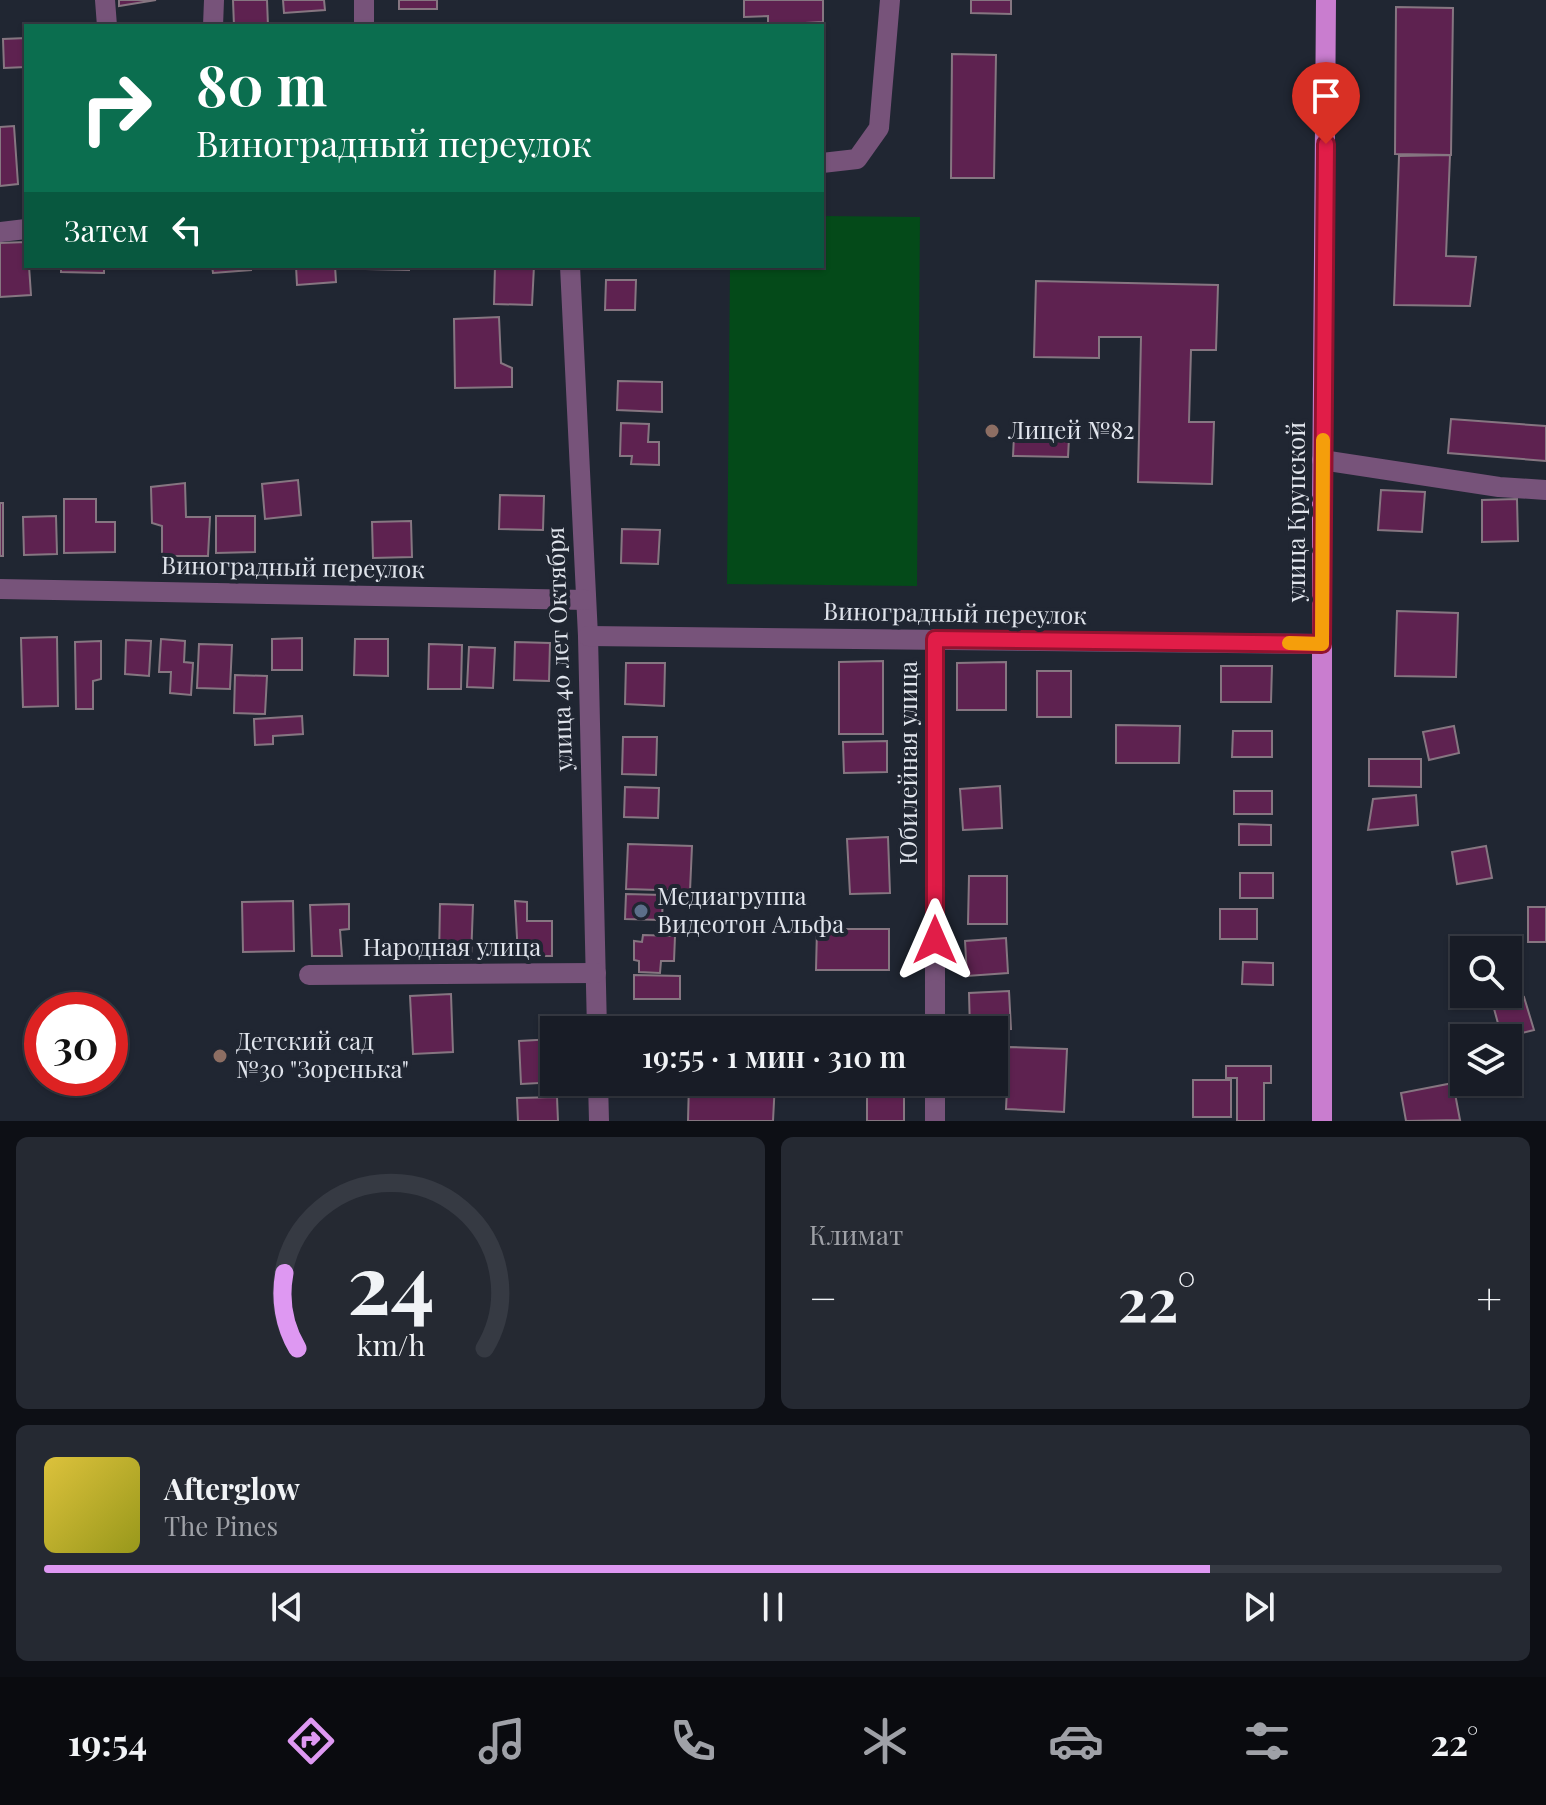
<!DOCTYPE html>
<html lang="ru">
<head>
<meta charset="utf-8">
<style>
	:root { --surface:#181c26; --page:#252932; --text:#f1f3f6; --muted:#9fa1a7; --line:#363a43; --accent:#de98f2 }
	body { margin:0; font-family:"Playfair Display",serif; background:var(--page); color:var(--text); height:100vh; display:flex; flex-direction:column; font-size:30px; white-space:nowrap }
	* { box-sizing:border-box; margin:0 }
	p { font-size:26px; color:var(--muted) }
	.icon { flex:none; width:44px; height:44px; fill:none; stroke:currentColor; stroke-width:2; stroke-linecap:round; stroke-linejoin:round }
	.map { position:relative; height:1121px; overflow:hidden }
	.drawer { display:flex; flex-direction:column; gap:16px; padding:16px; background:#0d0f15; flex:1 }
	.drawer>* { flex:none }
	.banner { position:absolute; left:24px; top:24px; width:800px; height:244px; border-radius:0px; box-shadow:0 2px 6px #0004,0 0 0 2px var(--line); background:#0b6e4f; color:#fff; overflow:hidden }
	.buttons { position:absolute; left:1450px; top:936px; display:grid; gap:16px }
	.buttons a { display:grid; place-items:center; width:72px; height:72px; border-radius:0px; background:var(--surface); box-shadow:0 2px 6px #0004,0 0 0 2px var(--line); font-size:40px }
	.speed { position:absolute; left:24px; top:992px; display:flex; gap:16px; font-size:40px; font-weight:700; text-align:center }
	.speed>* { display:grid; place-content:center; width:104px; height:104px; border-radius:50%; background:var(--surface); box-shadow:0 2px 6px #0004,0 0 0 2px var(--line); line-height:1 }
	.speed .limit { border:12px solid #d22; background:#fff; color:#111 }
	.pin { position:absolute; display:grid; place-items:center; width:68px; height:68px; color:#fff; margin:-82px -34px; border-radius:50% 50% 50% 0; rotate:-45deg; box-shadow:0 0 8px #0007 }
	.pin .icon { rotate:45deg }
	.me { position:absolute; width:88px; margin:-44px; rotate:0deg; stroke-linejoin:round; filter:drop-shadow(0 0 6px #0008) }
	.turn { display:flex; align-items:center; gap:28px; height:168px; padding:0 40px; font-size:36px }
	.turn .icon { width:104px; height:104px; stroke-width:2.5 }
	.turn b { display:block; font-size:56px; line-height:68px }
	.then { display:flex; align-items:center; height:76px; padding:0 40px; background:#0003; gap:16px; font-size:30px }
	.big { font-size:60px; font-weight:600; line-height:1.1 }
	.drawer .tile { flex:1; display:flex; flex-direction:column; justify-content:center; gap:12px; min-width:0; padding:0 28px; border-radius:12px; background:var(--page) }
	.drawer .dial { align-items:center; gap:0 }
	.dial svg { height:208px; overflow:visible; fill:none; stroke:var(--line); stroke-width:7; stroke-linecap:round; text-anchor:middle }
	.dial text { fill:var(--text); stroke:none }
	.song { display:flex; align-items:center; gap:24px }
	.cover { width:96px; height:96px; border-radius:12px; background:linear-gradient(135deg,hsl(50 70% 55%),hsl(60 70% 35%)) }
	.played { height:8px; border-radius:4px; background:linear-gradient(90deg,var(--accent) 80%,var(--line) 80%) }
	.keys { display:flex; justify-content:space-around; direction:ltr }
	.heat { display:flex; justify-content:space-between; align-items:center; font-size:44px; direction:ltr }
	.drawer .tiles { flex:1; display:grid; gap:16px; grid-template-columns:1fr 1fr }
	.tile:last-child { grid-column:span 2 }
	.trip { position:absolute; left:540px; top:1016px; width:468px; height:80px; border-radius:0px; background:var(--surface); box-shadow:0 2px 6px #0004,0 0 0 2px var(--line); font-weight:600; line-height:80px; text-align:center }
	.tabs { display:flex; height:128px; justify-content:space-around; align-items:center; background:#0a0b0f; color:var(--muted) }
	.tabs .icon { width:56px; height:56px }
	.tabs .selected { color:var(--accent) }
	.tabs b { font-size:36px; color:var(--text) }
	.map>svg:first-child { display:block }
	.green { fill:#044a19 }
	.building { fill:#5e2250; stroke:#867681; stroke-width:2 }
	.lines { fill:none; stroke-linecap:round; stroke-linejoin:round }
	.minor { stroke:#77537a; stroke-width:20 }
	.primary { stroke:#c97dcf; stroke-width:20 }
	.route-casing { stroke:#92132f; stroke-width:20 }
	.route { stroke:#e11d48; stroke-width:14 }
	.slow { stroke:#f59e0b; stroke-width:14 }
	.education-dot { fill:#8d6e63; stroke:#202632; stroke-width:3 }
	.service-dot { fill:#5c6f8a; stroke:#202632; stroke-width:3 }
	.labels { text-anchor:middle; stroke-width:8; stroke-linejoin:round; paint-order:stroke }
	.poi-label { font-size:24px; fill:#e0e4ec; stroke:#202632; text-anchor:start }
	.street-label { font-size:24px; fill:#e0e4ec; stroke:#202632 }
</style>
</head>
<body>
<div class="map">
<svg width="1546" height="1121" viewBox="0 0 1546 1121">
	<rect width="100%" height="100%" fill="#202632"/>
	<!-- green -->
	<path class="green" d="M822,216L920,217L917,586L727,584L730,266H822Z"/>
	<!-- building -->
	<g class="building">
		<path d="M119,0H156L119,6Z"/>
		<path d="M233,0H267L268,26H234Z"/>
		<path d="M283,0H324L325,10L284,13Z"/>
		<rect x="399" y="0" width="38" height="9"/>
		<path d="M744,0H823V22L806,23V26H768V16L744,17Z"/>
		<path d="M971,0H1011V14L971,13Z"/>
		<path d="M1396,7L1453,8L1451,155L1395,154Z"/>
		<path d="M26,38V67L4,68L3,39Z"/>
		<path d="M952,54L996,55L994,178H951Z"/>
		<path d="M14,126L18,184L0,186V127Z"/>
		<path d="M1450,155L1446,256L1476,257L1470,306L1394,305L1399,156Z"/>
		<path d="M26,242V266H29L31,295L0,297V243Z"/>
		<path d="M61,266H104V273L61,272Z"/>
		<path d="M212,266H251V270L213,273Z"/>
		<path d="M296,266H335L336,282L297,285Z"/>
		<path d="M366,266H409V270L366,269Z"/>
		<path d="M495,266H534L532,305L494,304Z"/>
		<path d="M606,280H636L635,310H605Z"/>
		<path d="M1036,281L1218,285L1216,350H1191L1189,422H1214L1212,484L1138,482L1141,337H1099V358L1034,357Z"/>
		<path d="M499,317L501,363L512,368V387L455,388L454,319Z"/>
		<path d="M618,381L662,382V412L617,410Z"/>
		<path d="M1451,419L1546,426V461L1448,453Z"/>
		<path d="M621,423L649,424L648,442H659V465L631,464L632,456H620Z"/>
		<path d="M1014,436L1069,438L1068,457L1013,456Z"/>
		<path d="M298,480L301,515L265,519L262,484Z"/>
		<path d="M185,483L186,517H210L208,556H162V526L152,523L151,487Z"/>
		<path d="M1381,490L1425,492L1422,532L1378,530Z"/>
		<path d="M500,495L544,496L543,530L499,529Z"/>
		<path d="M64,499H96V522H115V552L64,553Z"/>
		<path d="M1517,499L1518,541L1482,542V500Z"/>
		<rect x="0" y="503" width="3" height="53"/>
		<path d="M56,516L57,554L24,555L23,517Z"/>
		<path d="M216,516H255V552L216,553Z"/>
		<path d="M411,521L412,557L373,558L372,522Z"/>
		<path d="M622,529L660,530L658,564L621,563Z"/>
		<path d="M1397,611L1458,613L1456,677L1395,676Z"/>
		<path d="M57,637L58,706L23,707L21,638Z"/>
		<path d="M302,638V670H272V639Z"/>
		<path d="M161,639L185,641L184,662L193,663L191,695L170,693L171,672H159Z"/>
		<path d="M355,639H388V676L354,675Z"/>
		<path d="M126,640L151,641L149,676L125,674Z"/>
		<path d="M101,641V679L93,681V709H76L75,642Z"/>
		<path d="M515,642L550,643L549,681L514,680Z"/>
		<path d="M199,644L232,645L230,689L197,688Z"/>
		<path d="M429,644L462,645L461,689H428Z"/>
		<path d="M469,647L495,648L493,688L467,687Z"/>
		<path d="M883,661V734H839V662Z"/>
		<path d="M1006,662V710H957V663Z"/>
		<path d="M626,663H665L664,706L625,704Z"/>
		<path d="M1221,666H1272L1271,702H1221Z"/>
		<rect x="1037" y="671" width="34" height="46"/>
		<path d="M235,675L267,676L265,714L234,713Z"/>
		<path d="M302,716L303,734L273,736V744L255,745L254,719Z"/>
		<path d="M1116,725L1180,726L1179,763H1116Z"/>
		<path d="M1454,726L1459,753L1429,760L1423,732Z"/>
		<path d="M1233,731H1272V757H1232Z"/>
		<path d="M623,737H657L656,775L622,774Z"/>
		<path d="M887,741V772L844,773L843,742Z"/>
		<path d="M1369,759H1421V787L1369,786Z"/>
		<path d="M1000,786L1002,828L963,830L960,789Z"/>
		<path d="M625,787L659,788L658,818L624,817Z"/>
		<rect x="1234" y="791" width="38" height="23"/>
		<path d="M1416,795L1418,825L1368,830L1373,799Z"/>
		<path d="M1239,824L1271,825V845H1239Z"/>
		<path d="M888,837L890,893L850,894L847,839Z"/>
		<path d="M628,844L692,846L690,891L626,889Z"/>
		<path d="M1486,846L1492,878L1457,884L1452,852Z"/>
		<rect x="1240" y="873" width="33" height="25"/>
		<path d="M969,876H1007V924H968Z"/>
		<path d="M626,894L663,895L662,920L625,919Z"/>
		<path d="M293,901L294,951L243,952L242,902Z"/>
		<path d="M515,901L527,902V921H552V956H518Z"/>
		<path d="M349,904V929L340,930L342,956H312L310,905Z"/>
		<path d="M440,904L473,905L471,959L439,958Z"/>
		<rect x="1528" y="907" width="18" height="35"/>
		<rect x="1220" y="909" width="37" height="30"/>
		<path d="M817,929H889V970H816Z"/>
		<path d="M643,935L675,936L674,961H661L660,973L639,972V961L634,960V941L642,942Z"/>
		<path d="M1006,938L1008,973L967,976L965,941Z"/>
		<path d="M1243,962L1273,963V985L1242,984Z"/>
		<path d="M634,975L680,976V999H634Z"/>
		<path d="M1009,991L1011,1029L970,1030L969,993Z"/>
		<path d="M451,994L453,1052L413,1054L410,996Z"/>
		<path d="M1524,997L1534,1030L1502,1038L1493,1005Z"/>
		<path d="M641,1020H668V1030H640Z"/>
		<path d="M901,1023V1030H852V1025Z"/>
		<path d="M554,1039V1082H559L521,1084L519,1041Z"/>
		<path d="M1009,1047L1067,1049L1064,1112L1006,1109Z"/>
		<path d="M1226,1066H1271V1083H1264V1121H1237V1078H1226Z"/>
		<rect x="1193" y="1080" width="38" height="37"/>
		<path d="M689,1082H775L773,1121H688Z"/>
		<path d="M1453,1083L1460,1120L1406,1121L1401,1093Z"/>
		<rect x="867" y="1090" width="37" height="31"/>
		<path d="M557,1097L558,1121H518L517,1098Z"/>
	</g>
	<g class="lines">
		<!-- minor -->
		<g class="minor">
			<path d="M105,0L107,26"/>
			<path d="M213,26L214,0"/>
			<path d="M364,26V0"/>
			<path d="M822,163L857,159L879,128L890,0"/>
			<path d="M0,232L26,229"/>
			<path d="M570,266L588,636L597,1030"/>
			<path d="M1322,460L1499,487L1546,490"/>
			<path d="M0,589L586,600"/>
			<path d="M588,636L1322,644"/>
			<path d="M309,975L596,973"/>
			<path d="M935,1030V639"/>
			<path d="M598,1082L599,1121"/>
			<path d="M935,1121V1082"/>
		</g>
		<!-- primary -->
		<path class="primary" d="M1322,1121V511L1326,0"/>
	</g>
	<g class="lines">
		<!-- route casing -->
		<g class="route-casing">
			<path id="route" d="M935,940V639L1322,644L1326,144"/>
		</g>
		<!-- route -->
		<use href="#route" class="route"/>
		<!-- slow -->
		<path class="slow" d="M1289,643L1322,644L1323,440"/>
	</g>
	<!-- markers -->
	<g class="education-dot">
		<circle cx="992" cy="431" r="8"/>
		<circle cx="220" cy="1056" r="8"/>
	</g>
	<circle class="service-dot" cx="641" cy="911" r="8"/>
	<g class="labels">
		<!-- poi labels -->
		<g class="poi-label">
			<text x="1008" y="439">Лицей №82</text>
			<text x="657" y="905">Медиагруппа<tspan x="657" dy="28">Видеотон Альфа</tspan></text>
			<text x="236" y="1050">Детский сад<tspan x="236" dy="28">№30 "Зоренька"</tspan></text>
		</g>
		<!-- street labels -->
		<g class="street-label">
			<text transform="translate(1297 512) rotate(-90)" y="8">улица Крупской</text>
			<text transform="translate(293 568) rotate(1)" y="8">Виноградный переулок</text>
			<text transform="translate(955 614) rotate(1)" y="8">Виноградный переулок</text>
			<text transform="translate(560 649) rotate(-92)" y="8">улица 40 лет Октября</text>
			<text transform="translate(909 763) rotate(-90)" y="8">Юбилейная улица</text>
			<text x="452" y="956">Народная улица</text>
		</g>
	</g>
</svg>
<div class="buttons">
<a><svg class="icon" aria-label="search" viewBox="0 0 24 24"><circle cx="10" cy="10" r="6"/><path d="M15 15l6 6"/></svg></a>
<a><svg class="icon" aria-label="layers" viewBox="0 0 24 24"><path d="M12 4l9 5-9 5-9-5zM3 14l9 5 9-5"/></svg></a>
</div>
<div class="speed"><div class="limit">30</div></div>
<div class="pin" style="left:1326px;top:144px;background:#d93025"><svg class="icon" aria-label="arrive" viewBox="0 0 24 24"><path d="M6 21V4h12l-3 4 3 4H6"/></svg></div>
<svg class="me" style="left:935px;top:940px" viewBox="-20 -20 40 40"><path d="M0-17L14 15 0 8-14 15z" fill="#e11d48" stroke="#fff" stroke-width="4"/></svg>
<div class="trip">19:55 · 1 мин · 310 m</div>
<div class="banner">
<div class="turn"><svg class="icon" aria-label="right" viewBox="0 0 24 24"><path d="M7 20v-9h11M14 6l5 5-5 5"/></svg><div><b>80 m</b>Виноградный переулок</div></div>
<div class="then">Затем<svg class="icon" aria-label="left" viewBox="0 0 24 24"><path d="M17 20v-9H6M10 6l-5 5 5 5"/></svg></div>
</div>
</div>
<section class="drawer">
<div class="tiles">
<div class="tile dial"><svg viewBox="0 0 100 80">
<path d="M14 69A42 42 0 1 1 86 69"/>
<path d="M14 69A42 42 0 0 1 9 40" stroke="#de98f2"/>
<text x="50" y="56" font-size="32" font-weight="700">24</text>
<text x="50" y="72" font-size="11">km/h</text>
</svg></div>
<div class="tile"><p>Климат</p>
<div class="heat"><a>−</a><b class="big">22°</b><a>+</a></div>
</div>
<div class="tile">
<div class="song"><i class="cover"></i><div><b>Afterglow</b><p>The Pines</p></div></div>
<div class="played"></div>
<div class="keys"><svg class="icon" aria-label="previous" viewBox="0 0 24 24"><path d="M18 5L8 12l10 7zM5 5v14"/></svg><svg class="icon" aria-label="pause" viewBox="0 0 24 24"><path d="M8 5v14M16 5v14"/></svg><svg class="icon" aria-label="next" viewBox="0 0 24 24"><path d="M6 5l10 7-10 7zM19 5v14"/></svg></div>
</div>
</div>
</section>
<nav class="tabs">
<b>19:54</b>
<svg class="icon selected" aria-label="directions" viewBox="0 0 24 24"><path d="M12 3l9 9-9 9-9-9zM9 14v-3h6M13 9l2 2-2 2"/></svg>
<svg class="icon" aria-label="music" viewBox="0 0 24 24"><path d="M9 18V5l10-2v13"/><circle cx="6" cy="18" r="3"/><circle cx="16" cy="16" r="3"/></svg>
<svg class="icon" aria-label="phone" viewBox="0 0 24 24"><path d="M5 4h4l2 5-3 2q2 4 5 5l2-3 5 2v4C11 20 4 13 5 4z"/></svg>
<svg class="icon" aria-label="climate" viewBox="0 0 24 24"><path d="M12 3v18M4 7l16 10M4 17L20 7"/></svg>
<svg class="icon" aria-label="car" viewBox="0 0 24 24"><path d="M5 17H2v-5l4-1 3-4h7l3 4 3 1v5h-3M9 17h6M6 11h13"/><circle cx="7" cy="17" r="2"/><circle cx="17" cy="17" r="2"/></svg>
<svg class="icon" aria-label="filters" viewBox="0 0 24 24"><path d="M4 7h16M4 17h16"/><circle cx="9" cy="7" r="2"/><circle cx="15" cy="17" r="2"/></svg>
<b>22°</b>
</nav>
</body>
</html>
